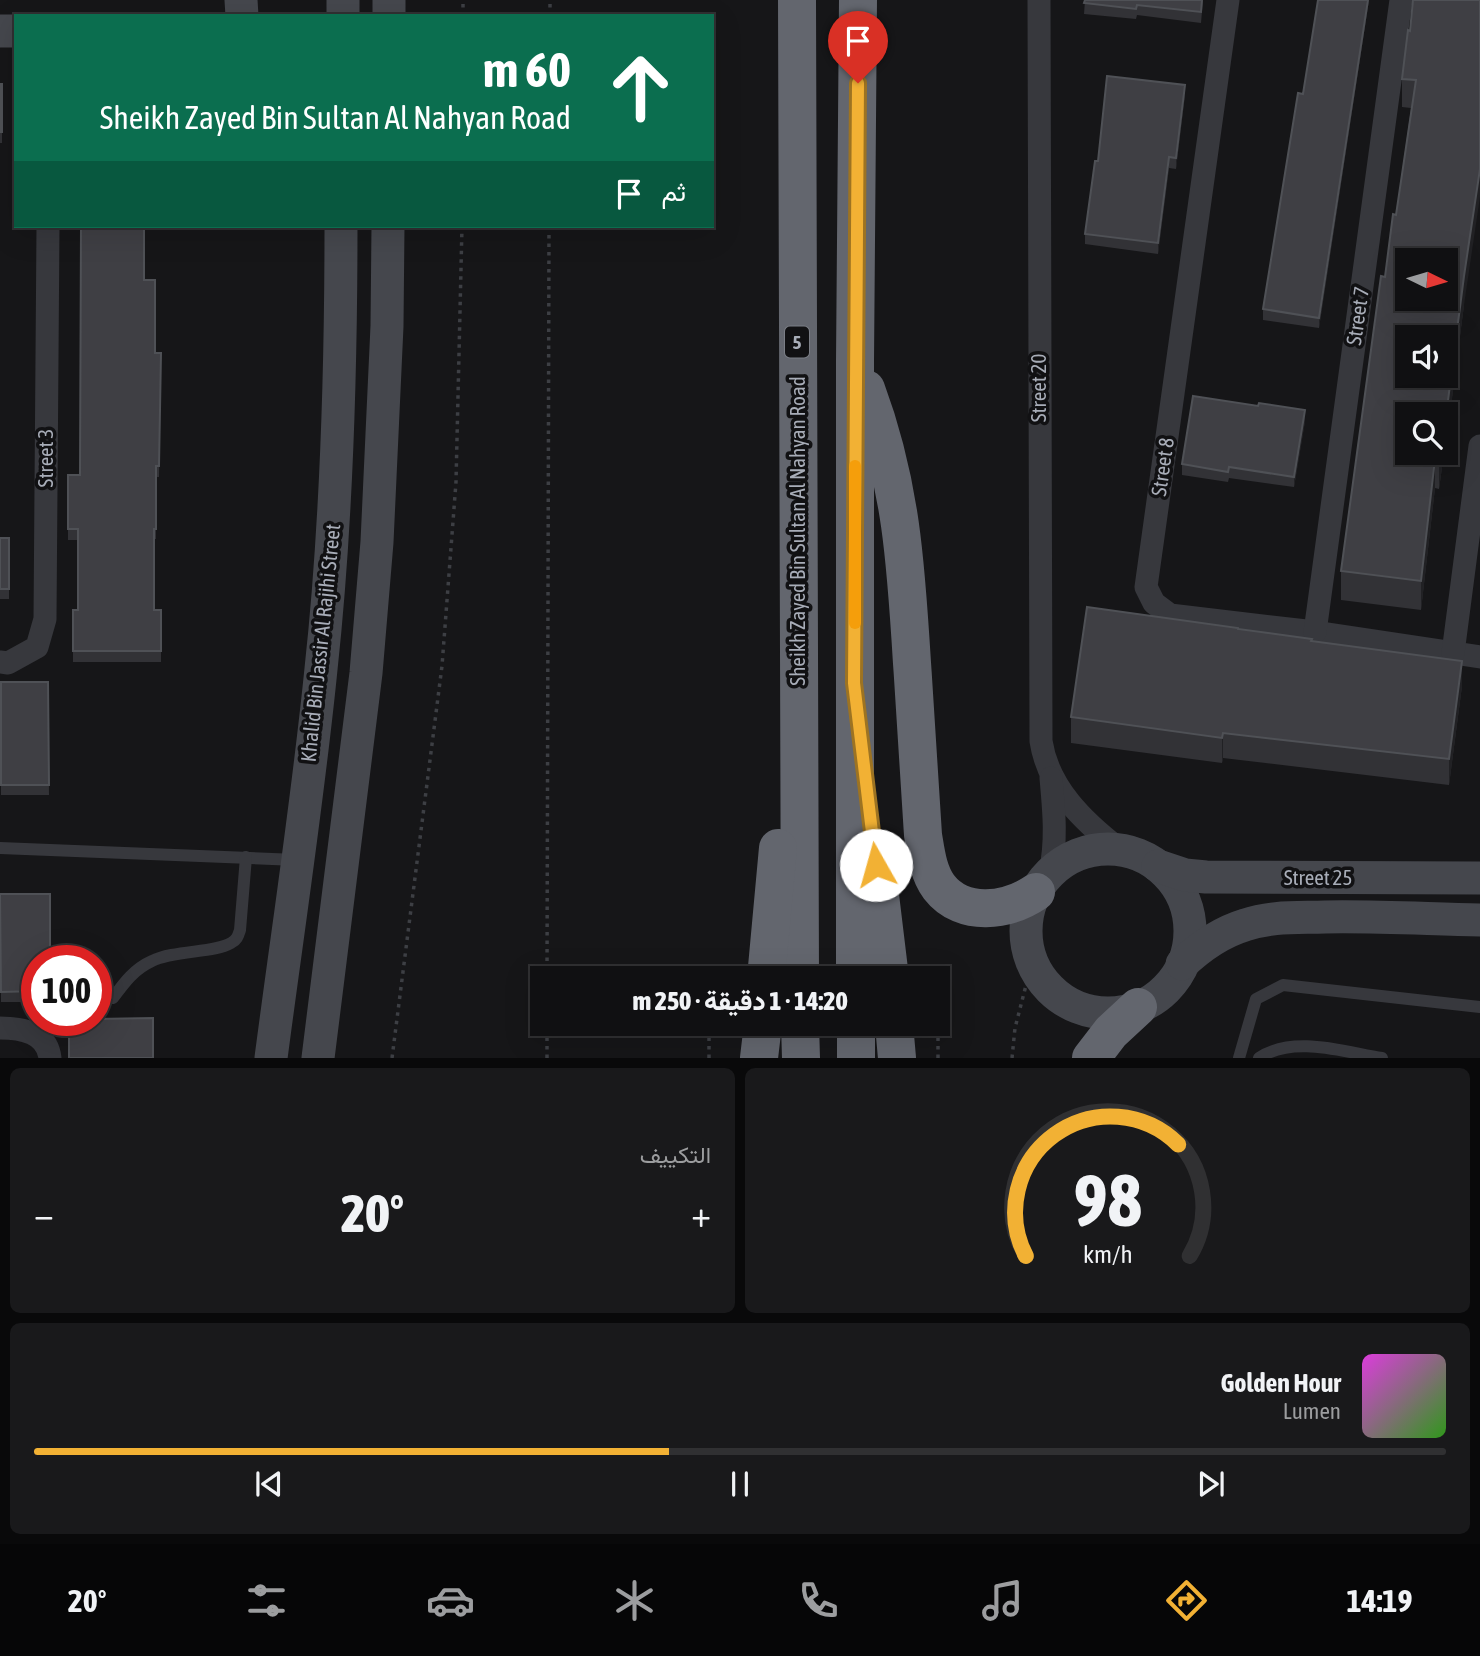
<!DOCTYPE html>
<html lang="ar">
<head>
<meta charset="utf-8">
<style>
	:root { --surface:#101012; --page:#19191b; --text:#f1f3f6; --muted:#9c9d9f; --line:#303032; --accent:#f2b134 }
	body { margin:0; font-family:"Asap Condensed",Vazirmatn,sans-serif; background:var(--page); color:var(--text); direction:rtl; height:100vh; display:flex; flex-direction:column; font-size:26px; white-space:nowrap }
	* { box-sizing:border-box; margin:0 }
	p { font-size:23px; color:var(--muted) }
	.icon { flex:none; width:38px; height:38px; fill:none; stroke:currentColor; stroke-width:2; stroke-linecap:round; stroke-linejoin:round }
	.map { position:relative; height:1058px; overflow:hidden; direction:ltr }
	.details { display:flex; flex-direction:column; gap:10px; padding:10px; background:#09090a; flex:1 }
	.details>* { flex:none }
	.hud { position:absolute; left:14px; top:14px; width:700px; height:214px; border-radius:0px; box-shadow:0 7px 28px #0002,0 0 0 2px var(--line); direction:rtl; background:#0b6e4f; color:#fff; overflow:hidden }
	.needle { width:46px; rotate:95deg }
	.tools { position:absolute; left:1395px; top:248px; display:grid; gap:14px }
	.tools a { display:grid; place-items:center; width:63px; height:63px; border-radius:0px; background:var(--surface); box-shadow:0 7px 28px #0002,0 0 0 2px var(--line); font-size:35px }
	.speed { position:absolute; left:21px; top:945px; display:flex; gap:14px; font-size:35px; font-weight:700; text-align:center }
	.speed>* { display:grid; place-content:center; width:91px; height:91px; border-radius:50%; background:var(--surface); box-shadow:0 7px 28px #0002,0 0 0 2px var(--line); line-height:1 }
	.speed .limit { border:10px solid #d22; background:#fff; color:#111 }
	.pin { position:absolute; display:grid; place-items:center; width:60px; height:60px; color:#fff; margin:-72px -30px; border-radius:50% 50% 50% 0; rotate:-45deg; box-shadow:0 0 7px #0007 }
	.pin .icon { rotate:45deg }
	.me { position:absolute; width:77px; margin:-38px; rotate:353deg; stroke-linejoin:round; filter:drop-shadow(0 0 5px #0008) }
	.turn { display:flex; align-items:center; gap:24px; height:147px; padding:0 28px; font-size:32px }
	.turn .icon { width:91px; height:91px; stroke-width:2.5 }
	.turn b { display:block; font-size:49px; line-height:60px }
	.then { display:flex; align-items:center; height:66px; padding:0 28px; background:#0003; gap:14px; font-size:26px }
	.big { font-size:52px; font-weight:800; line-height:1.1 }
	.details .tile { flex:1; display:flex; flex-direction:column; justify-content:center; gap:10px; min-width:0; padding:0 24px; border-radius:10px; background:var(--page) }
	.details .dial { align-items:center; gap:0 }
	.dial svg { height:182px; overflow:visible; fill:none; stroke:var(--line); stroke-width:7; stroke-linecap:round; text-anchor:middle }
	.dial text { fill:var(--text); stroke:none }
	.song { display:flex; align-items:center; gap:21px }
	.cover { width:84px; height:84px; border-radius:10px; background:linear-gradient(135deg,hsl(300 70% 55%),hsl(110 70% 35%)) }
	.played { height:7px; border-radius:4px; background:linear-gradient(90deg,var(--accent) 45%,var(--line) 45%) }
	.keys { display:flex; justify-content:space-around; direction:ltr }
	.heat { display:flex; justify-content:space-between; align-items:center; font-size:38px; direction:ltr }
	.details .tiles { flex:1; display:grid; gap:10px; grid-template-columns:1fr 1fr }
	.tile:last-child { grid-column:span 2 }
	.trip { position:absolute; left:530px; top:966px; width:420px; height:70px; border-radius:0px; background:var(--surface); box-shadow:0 7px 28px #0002,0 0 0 2px var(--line); font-weight:800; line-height:70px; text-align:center; direction:rtl }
	.tab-bar { display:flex; height:112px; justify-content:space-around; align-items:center; background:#060607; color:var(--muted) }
	.tab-bar .icon { width:49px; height:49px }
	.tab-bar .on { color:var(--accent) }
	.tab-bar b { font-size:32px; color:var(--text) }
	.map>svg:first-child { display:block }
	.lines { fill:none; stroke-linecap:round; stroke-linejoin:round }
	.path { stroke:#3d3f44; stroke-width:3.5; stroke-dasharray:3.5 5; stroke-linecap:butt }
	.lane { stroke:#37383d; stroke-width:12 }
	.street { stroke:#37383d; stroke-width:23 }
	.secondary { stroke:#45474d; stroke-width:33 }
	.highway { stroke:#63666e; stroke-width:38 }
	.wall { fill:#323236 }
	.shaded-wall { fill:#212124 }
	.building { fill:#3f3f44; stroke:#4f5156; stroke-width:2; fill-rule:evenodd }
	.route-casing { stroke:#9d7322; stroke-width:18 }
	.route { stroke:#f2b134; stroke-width:12 }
	.slow { stroke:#f59e0b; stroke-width:12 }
	.labels { text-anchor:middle; stroke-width:7; stroke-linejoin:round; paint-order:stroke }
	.shield { fill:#111113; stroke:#7b7e86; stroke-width:2 }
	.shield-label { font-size:19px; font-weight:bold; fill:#a8adb8 }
	.street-label { font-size:21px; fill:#a8adb8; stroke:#111113 }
</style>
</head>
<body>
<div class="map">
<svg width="1480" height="1058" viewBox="0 0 1480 1058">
	<rect width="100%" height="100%" fill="#161618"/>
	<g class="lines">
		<!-- path -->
		<g class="path">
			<path d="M463,16V0"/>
			<path d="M550,16V0"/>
			<path d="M547,978L549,226"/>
			<path d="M392,1058L442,666L456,482L462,226"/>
			<path d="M547,1058V1024"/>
			<path d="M709,1058V1024"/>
			<path d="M938,1058V1024"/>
			<path d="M1012,1058L1015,1028L1032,962"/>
		</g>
		<!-- lane -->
		<g class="lane">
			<path d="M0,848L297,860"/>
			<path d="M113,998C124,983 134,969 152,961C174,950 215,953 231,943C237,940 238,936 240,930L246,857"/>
			<path d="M1239,1058L1256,999L1283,985L1480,1007"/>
			<path d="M1259,1058C1293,1035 1344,1052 1382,1058"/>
		</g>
		<!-- street -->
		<g class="street">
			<path d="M1039,0L1041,741C1048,788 1084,822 1119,849"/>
			<path d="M1228,0L1146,587L1154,603L1170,615L1315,632L1480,657"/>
			<path d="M1315,632L1401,0"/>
			<path d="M1453,653L1480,446"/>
			<path d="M0,662L8,663L37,647L45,619L48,226"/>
			<path d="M1050,873C1057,841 1054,811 1051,778"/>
			<path d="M0,1028C21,1028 47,1032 50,1058"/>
		</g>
		<!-- secondary -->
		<g class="secondary">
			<path d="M241,0L242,16"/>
			<path d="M343,16V0"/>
			<path d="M389,16V0"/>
			<path d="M0,31H16"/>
			<circle cx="1108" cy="931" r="82"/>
			<path d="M1158,866L1185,875L1206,877L1480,878"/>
			<path d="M1182,964C1200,947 1222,932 1245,925C1271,916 1298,918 1325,917C1376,916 1428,919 1480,920"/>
			<path d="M271,1058C288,928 308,799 321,669C337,522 341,374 341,226"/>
			<path d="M318,1058L366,673L377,542L387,326L388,226"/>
		</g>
		<!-- highway -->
		<g class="highway">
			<path d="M797,0L800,978"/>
			<path d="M866,389C901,483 906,564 912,663C916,720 919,777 923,835C926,853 928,872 939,887C963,918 1008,911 1036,892"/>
			<path d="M876,862L890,978"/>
			<path d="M766,978L778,848"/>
			<path d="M855,978V361L858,0"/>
			<path d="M800,1024L801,1058"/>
			<path d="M856,1024V1058"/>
			<path d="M894,1024L897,1058"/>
			<path d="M759,1058L763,1024"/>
			<path d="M1091,1058L1111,1032L1138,1007"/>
		</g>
	</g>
	<!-- wall -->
	<g class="wall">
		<path d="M1085,0H1203L1201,23L1137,15L1136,19L1084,14Z"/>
		<path d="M1318,0H1369L1319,328L1263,320V309L1303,94Z"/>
		<path d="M1410,31L1464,305L1446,445V415L1444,453L1439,489L1435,488L1421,610L1341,600V571L1385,277L1396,215L1411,108L1402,107V79Z"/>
		<rect x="0" y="84" width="2" height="59"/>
		<path d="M1185,95L1176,169L1169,168L1158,254L1085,244V234L1098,161Z"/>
		<path d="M144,280L155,353H161L159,477H156V539H154V610H161V662H73V610H78V540H68V475H80Z"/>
		<path d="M1305,421L1294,487L1229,478L1228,482L1182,475V464Z"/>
		<rect x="0" y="538" width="9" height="61"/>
		<path d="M1238,629L1312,641L1462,686L1449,785L1223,758L1222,763L1071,743V717Z"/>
		<path d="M48,682L49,795H1L0,698Z"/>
		<path d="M0,894L37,961V1002H1Z"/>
	</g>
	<!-- shaded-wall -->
	<g class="shaded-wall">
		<path d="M1368,0H1369L1319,328V318Z"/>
		<path d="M1185,85V95L1176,169V158Z"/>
		<path d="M1169,157V168L1158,254V243Z"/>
		<path d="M1480,169V197L1464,305L1446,445V416L1464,276Z"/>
		<path d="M1305,410V421L1294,487V477Z"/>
		<path d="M1440,453H1444L1439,489V460Z"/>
		<path d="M1435,459V488L1421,610V581Z"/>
		<path d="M1462,661V686L1449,785V759Z"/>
		<path d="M1223,733V758L1222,763V738Z"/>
	</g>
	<!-- building -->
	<g class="building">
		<path d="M1085,0H1202L1201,12L1137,5L1136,9L1084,3Z"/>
		<path d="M1318,0H1368L1319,318L1263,309L1298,93L1303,94Z"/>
		<path d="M1413,0H1480V169L1464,276L1446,416V415H1407V453H1440L1439,460L1435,459L1421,581L1341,571L1381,276L1385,277L1393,214L1396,215L1416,80L1402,79L1408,30L1410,31ZM1407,261H1446V299H1407ZM1407,338H1446V376H1407Z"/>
		<path d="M1107,76L1185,85L1176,158L1169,157L1158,243L1085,234L1095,161H1098Z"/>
		<rect x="0" y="84" width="2" height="48"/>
		<path d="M81,226H144V280H155V353H161L159,466H156V529H154V610H161V651H73V610H78V529H68V475H80Z"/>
		<path d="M1193,396L1258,406L1259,403L1305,410L1294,477L1229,467L1228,472L1182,464Z"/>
		<rect x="0" y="538" width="9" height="51"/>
		<path d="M1087,607L1238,628V629L1312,639L1311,641L1462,661L1449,759L1223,733L1222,738L1071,717Z"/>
		<path d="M1,682H48L49,785H1Z"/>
		<path d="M0,894H50V961H37V991L1,992Z"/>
		<path d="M153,1018V1058H69V1020H96V1019Z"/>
	</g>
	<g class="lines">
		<!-- route casing -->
		<g class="route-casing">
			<path id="route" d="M858,83L854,683L876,865"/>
		</g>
		<!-- route -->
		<use href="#route" class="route"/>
		<!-- slow -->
		<path class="slow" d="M855,623V466"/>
	</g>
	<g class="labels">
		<!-- shield labels -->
		<rect class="shield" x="785" y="326.5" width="24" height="31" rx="5"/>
		<g class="shield-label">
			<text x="797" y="349">5</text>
		</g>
		<!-- street labels -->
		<g class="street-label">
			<text transform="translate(1358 316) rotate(-82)" y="7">Street 7</text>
			<text transform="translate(1039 388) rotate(-90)" y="7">Street 20</text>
			<text transform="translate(46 458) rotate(-90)" y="7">Street 3</text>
			<text transform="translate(1163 467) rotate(-82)" y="7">Street 8</text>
			<text transform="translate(798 531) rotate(-90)" y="7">Sheikh Zayed Bin Sultan Al Nahyan Road</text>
			<text transform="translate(321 643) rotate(-84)" y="7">Khalid Bin Jassir Al Rajihi Street</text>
			<text x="1318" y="885">Street 25</text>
		</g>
	</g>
</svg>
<div class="tools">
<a><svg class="needle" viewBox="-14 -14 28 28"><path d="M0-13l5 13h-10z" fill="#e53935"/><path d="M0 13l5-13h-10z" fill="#9c9d9f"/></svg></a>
<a><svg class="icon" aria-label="sound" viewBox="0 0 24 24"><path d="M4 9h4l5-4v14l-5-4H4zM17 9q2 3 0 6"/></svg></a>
<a><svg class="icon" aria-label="search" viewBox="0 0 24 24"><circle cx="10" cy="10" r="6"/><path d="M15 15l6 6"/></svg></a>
</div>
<div class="speed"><div class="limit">100</div></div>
<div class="pin" style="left:858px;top:83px;background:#d93025"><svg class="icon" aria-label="arrive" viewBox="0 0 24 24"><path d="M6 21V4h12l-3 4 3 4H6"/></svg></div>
<svg class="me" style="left:876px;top:865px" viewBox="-20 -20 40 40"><circle r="19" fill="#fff"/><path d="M0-13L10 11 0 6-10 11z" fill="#f2b134"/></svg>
<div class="trip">14:20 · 1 دقيقة · 250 m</div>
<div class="hud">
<div class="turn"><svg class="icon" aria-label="ahead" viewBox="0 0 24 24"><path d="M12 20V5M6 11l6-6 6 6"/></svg><div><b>60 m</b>Sheikh Zayed Bin Sultan Al Nahyan Road</div></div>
<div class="then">ثم<svg class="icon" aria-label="arrive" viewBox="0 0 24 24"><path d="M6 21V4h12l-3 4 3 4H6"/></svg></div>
</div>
</div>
<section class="details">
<div class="tiles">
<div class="tile dial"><svg viewBox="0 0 100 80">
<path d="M14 69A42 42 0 1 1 86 69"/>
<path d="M14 69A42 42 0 0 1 81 20" stroke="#f2b134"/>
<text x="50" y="56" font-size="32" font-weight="700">98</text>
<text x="50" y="72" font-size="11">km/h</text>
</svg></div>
<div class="tile"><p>التكييف</p>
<div class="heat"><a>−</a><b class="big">20°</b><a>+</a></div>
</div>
<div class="tile">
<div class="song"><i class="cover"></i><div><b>Golden Hour</b><p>Lumen</p></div></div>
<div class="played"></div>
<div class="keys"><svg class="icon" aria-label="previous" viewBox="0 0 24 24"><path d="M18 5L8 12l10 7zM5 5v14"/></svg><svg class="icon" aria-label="pause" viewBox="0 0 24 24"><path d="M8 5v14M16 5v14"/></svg><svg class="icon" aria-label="next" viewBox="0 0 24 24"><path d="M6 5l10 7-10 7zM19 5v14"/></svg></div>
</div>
</div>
</section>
<nav class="tab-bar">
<b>14:19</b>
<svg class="icon on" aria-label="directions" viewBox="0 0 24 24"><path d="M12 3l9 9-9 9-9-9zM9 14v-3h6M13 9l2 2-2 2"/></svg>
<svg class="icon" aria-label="music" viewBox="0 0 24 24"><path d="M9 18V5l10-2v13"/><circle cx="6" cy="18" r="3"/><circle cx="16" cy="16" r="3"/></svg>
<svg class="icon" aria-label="phone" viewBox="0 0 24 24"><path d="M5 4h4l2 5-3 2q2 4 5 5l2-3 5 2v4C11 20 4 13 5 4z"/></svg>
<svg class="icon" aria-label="climate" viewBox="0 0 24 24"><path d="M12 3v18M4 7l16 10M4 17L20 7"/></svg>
<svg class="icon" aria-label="car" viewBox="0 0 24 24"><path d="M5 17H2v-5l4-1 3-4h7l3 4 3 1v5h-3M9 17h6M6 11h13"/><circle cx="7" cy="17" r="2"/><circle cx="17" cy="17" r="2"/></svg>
<svg class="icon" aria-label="filters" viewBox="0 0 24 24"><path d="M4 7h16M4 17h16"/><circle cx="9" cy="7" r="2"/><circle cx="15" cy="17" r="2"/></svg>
<b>20°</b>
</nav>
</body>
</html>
